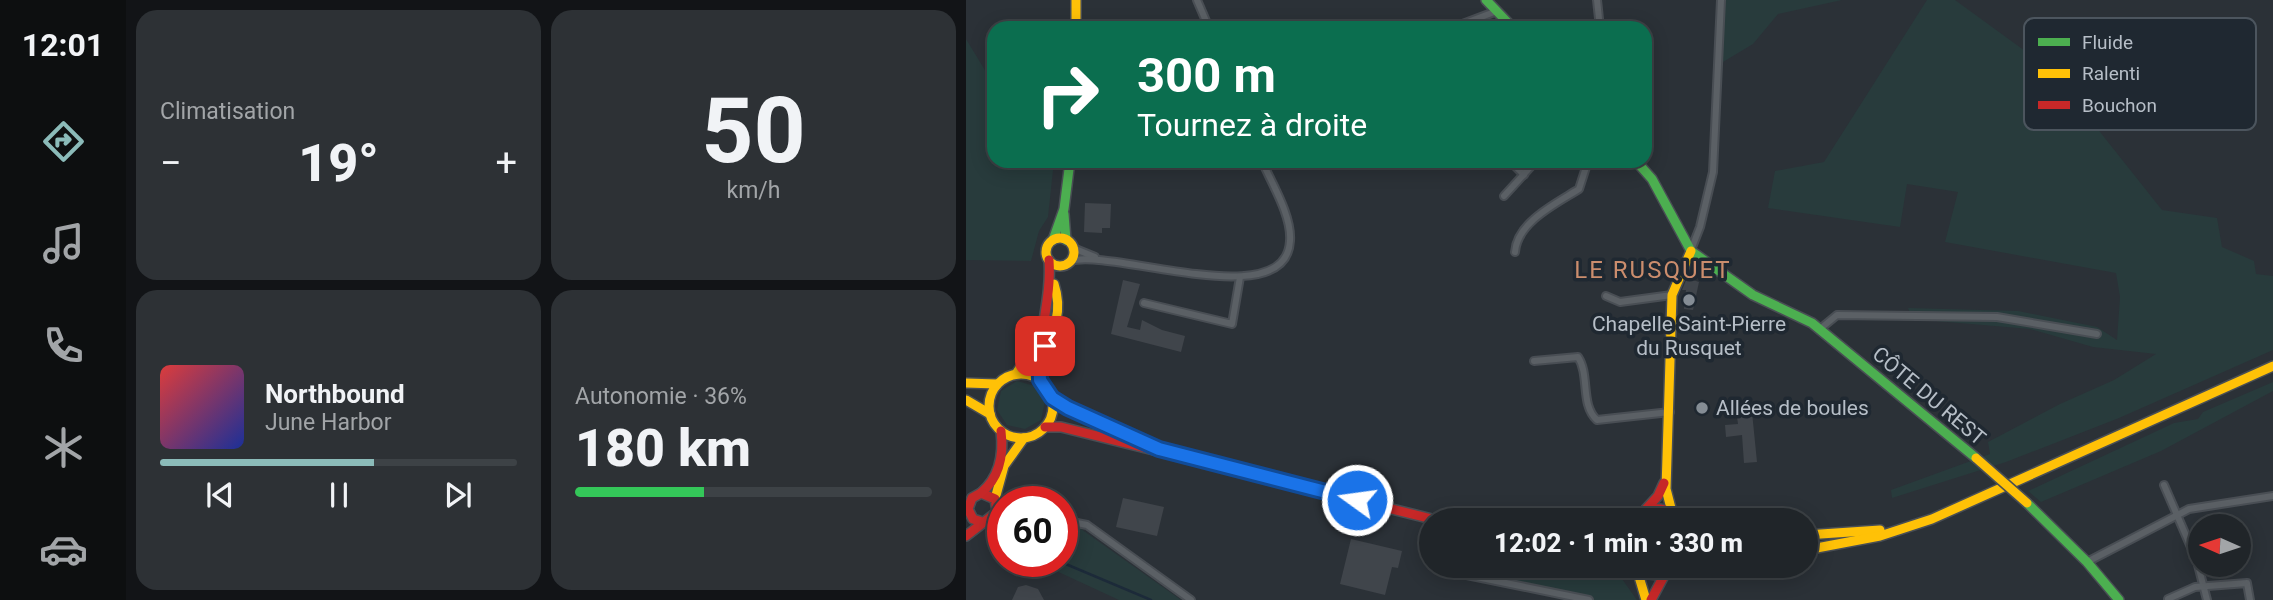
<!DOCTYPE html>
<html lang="fr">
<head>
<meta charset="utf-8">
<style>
	:root { --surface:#202529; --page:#2d3135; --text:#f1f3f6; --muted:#a2a5a8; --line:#3d4246; --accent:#8bbbb9 }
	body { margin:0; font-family:Roboto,sans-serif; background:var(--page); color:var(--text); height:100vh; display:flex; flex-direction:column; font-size:26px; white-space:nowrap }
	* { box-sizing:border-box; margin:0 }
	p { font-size:23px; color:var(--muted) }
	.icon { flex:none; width:38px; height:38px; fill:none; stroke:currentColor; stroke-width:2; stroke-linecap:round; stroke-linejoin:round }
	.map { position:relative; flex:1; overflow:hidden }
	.details { display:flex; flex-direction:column; gap:10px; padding:10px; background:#121417; width:840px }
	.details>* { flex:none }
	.banner { position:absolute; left:21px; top:21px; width:665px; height:147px; border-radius:21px; box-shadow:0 4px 18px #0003,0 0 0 2px var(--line); background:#0b6e4f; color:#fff; overflow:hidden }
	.needle { width:46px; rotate:273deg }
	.tools { position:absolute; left:1222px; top:514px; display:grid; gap:14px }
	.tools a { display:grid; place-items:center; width:63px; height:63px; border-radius:50%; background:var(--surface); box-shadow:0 4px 18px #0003,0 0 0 2px var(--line); font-size:35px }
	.speed { position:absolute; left:21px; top:486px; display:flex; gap:14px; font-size:35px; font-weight:700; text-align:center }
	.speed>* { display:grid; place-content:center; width:91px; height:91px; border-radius:50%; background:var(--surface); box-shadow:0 4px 18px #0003,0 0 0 2px var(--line); line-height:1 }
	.speed .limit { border:10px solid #d22; background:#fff; color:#111 }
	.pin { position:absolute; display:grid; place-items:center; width:60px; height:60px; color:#fff; margin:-30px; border-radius:14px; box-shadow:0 4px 10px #0006 }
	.me { position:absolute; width:77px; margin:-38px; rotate:284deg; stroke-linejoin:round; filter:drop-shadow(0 0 5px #0008) }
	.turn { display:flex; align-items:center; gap:24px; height:147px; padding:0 35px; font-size:32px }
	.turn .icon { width:91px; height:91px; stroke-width:2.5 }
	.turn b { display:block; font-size:49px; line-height:60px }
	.big { font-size:52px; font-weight:800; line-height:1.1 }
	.details .card { flex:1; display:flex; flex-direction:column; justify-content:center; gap:10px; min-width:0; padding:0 24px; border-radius:21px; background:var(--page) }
	.details .dial { align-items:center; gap:0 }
	.dial b { font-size:91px; line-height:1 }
	.song { display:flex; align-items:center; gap:21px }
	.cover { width:84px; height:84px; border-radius:10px; background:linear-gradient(135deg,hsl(0 70% 55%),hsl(230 70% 35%)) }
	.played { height:7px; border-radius:4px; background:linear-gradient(90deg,var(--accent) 60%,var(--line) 60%) }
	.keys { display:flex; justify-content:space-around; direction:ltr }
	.heat { display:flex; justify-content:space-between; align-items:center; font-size:38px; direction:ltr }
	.charge { height:10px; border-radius:5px; background:linear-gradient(90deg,#34c759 36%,var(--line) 0) }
	.details .tiles { flex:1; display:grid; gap:10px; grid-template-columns:repeat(2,1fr) }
	.trip { position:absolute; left:453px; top:508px; width:399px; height:70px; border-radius:35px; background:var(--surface); box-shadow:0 4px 18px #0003,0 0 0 2px var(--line); font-weight:800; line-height:70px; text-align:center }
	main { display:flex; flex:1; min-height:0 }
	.dock { display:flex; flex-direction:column; width:126px; justify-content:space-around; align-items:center; background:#0d0f10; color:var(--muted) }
	.dock .icon { width:49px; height:49px }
	.dock .selected { color:var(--accent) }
	.dock b { font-size:32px; color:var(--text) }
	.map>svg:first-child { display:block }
	.green { fill:#283b3c }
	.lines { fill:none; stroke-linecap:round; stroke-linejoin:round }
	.stream { stroke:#1c2a39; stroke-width:2.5 }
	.building { fill:#40454b }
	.street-casing { stroke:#494e54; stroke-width:10 }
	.fast-casing { stroke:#494e54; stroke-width:12 }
	.slow-casing { stroke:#494e54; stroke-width:12 }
	.jam-casing { stroke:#494e54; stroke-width:12 }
	.street { stroke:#5b6065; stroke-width:6 }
	.fast { stroke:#4caf50; stroke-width:9 }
	.slow { stroke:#ffc107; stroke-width:9 }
	.jam { stroke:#c62828; stroke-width:9 }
	.slow-bridge-casing { stroke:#494e54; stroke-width:12; stroke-linecap:butt }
	.slow-bridge { stroke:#ffc107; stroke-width:9 }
	.route-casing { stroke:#114b97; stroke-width:18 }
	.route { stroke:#1a73e8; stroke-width:12 }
	.poi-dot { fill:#858d95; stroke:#1f2831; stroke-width:2.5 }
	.labels { text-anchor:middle; stroke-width:7; stroke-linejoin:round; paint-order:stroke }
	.poi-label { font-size:21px; fill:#b6bec7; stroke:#1f2831 }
	.street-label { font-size:21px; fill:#b6bec7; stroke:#1f2831 }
	.quarter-label { font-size:24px; letter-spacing:2px; fill:#cb8d6d; stroke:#1f2831 }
	.key { fill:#1f2831; stroke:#4c555e; stroke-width:2 }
	.key-label { font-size:19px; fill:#b6bec7 }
</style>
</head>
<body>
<main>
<nav class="dock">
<b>12:01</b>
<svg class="icon selected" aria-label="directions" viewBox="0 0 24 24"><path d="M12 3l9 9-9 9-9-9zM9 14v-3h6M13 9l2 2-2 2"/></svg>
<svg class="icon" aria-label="music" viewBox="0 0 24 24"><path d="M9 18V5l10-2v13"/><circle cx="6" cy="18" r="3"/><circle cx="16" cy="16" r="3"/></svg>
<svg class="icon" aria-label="phone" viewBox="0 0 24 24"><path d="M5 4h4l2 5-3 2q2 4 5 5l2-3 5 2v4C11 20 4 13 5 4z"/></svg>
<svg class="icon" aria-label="climate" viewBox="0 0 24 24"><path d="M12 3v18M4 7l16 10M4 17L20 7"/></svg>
<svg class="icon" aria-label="car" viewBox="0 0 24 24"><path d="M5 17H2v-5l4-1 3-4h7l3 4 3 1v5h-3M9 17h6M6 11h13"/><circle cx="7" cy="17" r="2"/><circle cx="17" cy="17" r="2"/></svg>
</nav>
<section class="details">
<div class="tiles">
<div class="card"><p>Climatisation</p>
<div class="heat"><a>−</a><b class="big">19°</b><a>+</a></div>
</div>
<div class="card dial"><b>50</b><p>km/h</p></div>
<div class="card">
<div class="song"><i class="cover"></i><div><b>Northbound</b><p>June Harbor</p></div></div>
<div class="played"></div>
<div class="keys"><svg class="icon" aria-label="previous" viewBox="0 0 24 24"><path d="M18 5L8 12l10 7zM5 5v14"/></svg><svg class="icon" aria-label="pause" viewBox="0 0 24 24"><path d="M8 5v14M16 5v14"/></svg><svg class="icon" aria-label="next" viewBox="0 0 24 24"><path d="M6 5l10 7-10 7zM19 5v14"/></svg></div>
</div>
<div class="card"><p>Autonomie · 36%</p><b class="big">180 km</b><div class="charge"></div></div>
</div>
</section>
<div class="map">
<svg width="1307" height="600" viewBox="0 0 1307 600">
	<rect width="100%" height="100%" fill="#2b3137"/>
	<!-- green -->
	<g class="green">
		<path d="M756,0H876L812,14L787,44L752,65Z"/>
		<path d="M961,0H989L1084,69L1196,210L1251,218L1256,247L1288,261L1290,274L1307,276V350L1153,418L1040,462L926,498L925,490L1024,454L1022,442L1094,404L1148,380L1190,354L1127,347L1064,329L946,319L942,308L1052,311L1131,327L1151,340L1154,297L1150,273L979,242L992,192L941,184L934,227L802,208L809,171L858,162Z"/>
		<path d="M0,39L28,85V161H88L82,217L73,231L65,261L0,260Z"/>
		<path d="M51,381L69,386L79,401L75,420L59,429L41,425L31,410L35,391Z"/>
		<path d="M1307,382V391L1195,451L1075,502L1062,491L1208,423L1232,419L1237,412Z"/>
		<path d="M96,526L115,529L215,600H153L71,562H96Z"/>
		<path d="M491,565H646L671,600H623L491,573Z"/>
	</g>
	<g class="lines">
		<!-- stream -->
		<g class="stream">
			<path d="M35,536H37"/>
			<path d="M95,562L185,600"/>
		</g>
	</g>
	<!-- building -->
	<g class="building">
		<path d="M119,203L145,204L144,228H136V233L118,232Z"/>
		<path d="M721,278L733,282L727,310L718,309L720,290H716Z"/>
		<path d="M157,280L174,284L161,327L174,330L176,320L196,330L219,336L215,352L145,334Z"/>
		<path d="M785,402L791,462L778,463L776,435L760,437L759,425L772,424L771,417L780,416L779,403Z"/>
		<path d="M157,498L198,507L191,536L150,527Z"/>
		<path d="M385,539L436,551L432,568L426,567L419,595L374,584Z"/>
		<path d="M60,585L72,589L78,600H46L52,587Z"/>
	</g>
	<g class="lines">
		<!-- street casing -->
		<g class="street-casing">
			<g id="street">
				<path d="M231,0L243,28"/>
				<path d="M631,0L634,28"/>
				<path d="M486,28L531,11"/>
				<path d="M544,161L558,175"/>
				<path d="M538,196L570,161"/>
				<path d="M107,248L129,257"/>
				<path d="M725,250L734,227L747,172L755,0"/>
				<path d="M549,252C551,222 591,203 613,189L622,161"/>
				<path d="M104,261C147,248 320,315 324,241C326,216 306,184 296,161"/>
				<path d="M640,296L654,302L706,295"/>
				<path d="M178,303L266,324L274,277"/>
				<path d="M854,329L871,315L1031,317L1131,334"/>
				<path d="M568,361L612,357C624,375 614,405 631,420L704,412"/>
				<path d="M1198,485L1231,561L1241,600"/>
				<path d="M96,520L121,525L225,600"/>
				<path d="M23,521L37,522"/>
				<path d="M1121,562L1223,509L1307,496"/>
				<path d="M491,573L623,600"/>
				<path d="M1202,599L1229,587L1281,583L1284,600"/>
			</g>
		</g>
		<!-- fast casing -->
		<g class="fast-casing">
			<g id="fast">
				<path d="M520,0L547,28"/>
				<path d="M670,161L686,179L725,251L787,295L846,323L1010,458"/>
				<path d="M98,214L100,240"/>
				<path d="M87,240L98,209L104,161"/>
				<path d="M86,398L171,439"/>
				<path d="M1061,503L1121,562L1153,600"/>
			</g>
		</g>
		<!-- slow casing -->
		<g class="slow-casing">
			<g id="slow">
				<path d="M110,0V28"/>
				<circle cx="94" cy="252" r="14"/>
				<path d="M74,354C89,331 97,311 88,284"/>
				<path d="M50,374L73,338"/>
				<circle cx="55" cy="406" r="32"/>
				<path d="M0,383L31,384"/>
				<path d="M0,400L24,414"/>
				<path d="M29,499L38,466L58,438"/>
				<path d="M706,512L700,489L706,295L725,251"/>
				<path d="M840,535L914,530"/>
				<path d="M840,550L914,536L966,519L1307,366"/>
				<path d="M665,565C682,578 698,578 714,565"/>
				<path d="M671,570L680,600"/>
			</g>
		</g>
		<!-- jam casing -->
		<g class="jam-casing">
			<g id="jam">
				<path d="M74,380C70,339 86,301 83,260"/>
				<path d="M79,427H95L470,520"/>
				<path d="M15,493C34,477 38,455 35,431"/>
				<path d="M680,509L692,496L698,483"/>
				<path d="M664,520C681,505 699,505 716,520"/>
				<path d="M0,536L31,512L29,499L15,493L6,498L2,509L7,519L16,522"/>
				<path d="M685,600L699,574"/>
			</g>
		</g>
		<!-- street -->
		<use href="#street" class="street"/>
		<!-- fast -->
		<use href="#fast" class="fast"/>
		<!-- slow -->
		<use href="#slow" class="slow"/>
		<!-- jam -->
		<use href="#jam" class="jam"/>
		<!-- slow-bridge casing -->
		<g class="slow-bridge-casing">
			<path id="slow-bridge" d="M1010,458L1061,503"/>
		</g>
		<!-- slow-bridge -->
		<use href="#slow-bridge" class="slow-bridge"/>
	</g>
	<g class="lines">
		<!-- route casing -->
		<g class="route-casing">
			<path id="route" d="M79,346L73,355L74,380L86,398L102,408L193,449L391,500"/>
		</g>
		<!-- route -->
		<use href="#route" class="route"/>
	</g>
	<!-- markers -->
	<g class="poi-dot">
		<circle cx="723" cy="300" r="7"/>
		<circle cx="736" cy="408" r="7"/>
	</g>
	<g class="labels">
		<!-- poi labels -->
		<g class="poi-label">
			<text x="723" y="331">Chapelle Saint-Pierre<tspan x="723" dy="24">du Rusquet</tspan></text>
			<text x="750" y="415" text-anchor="start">Allées de boules</text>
		</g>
		<!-- street labels -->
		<g class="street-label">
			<text transform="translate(963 396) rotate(40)" y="7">CÔTE DU REST</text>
		</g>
		<!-- quarter labels -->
		<g class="quarter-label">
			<text x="687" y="278">LE RUSQUET</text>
		</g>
	</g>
	<!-- legend -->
	<rect x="1058" y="18" width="232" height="112" rx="10" class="key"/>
	<rect x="1072" y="38" width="32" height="8" fill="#4caf50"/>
	<rect x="1072" y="69" width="32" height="9" fill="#ffc107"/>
	<rect x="1072" y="101" width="32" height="8" fill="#c62828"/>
	<g class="key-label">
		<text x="1116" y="49">Fluide</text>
		<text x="1116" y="80">Ralenti</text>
		<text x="1116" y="112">Bouchon</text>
	</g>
</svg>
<div class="tools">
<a><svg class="needle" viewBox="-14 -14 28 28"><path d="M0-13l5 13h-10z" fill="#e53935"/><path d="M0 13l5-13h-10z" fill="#a2a5a8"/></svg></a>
</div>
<div class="speed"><div class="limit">60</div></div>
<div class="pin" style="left:79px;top:346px;background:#d93025"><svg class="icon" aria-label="arrive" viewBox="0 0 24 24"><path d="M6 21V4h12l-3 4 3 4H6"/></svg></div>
<svg class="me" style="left:391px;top:500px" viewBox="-20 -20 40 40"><circle r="17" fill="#1a73e8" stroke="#fff" stroke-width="3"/><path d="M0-11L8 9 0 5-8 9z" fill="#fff"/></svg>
<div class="trip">12:02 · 1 min · 330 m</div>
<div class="banner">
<div class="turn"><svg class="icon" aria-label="right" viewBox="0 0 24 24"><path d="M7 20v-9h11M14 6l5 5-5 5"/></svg><div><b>300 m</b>Tournez à droite</div></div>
</div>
</div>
</main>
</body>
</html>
